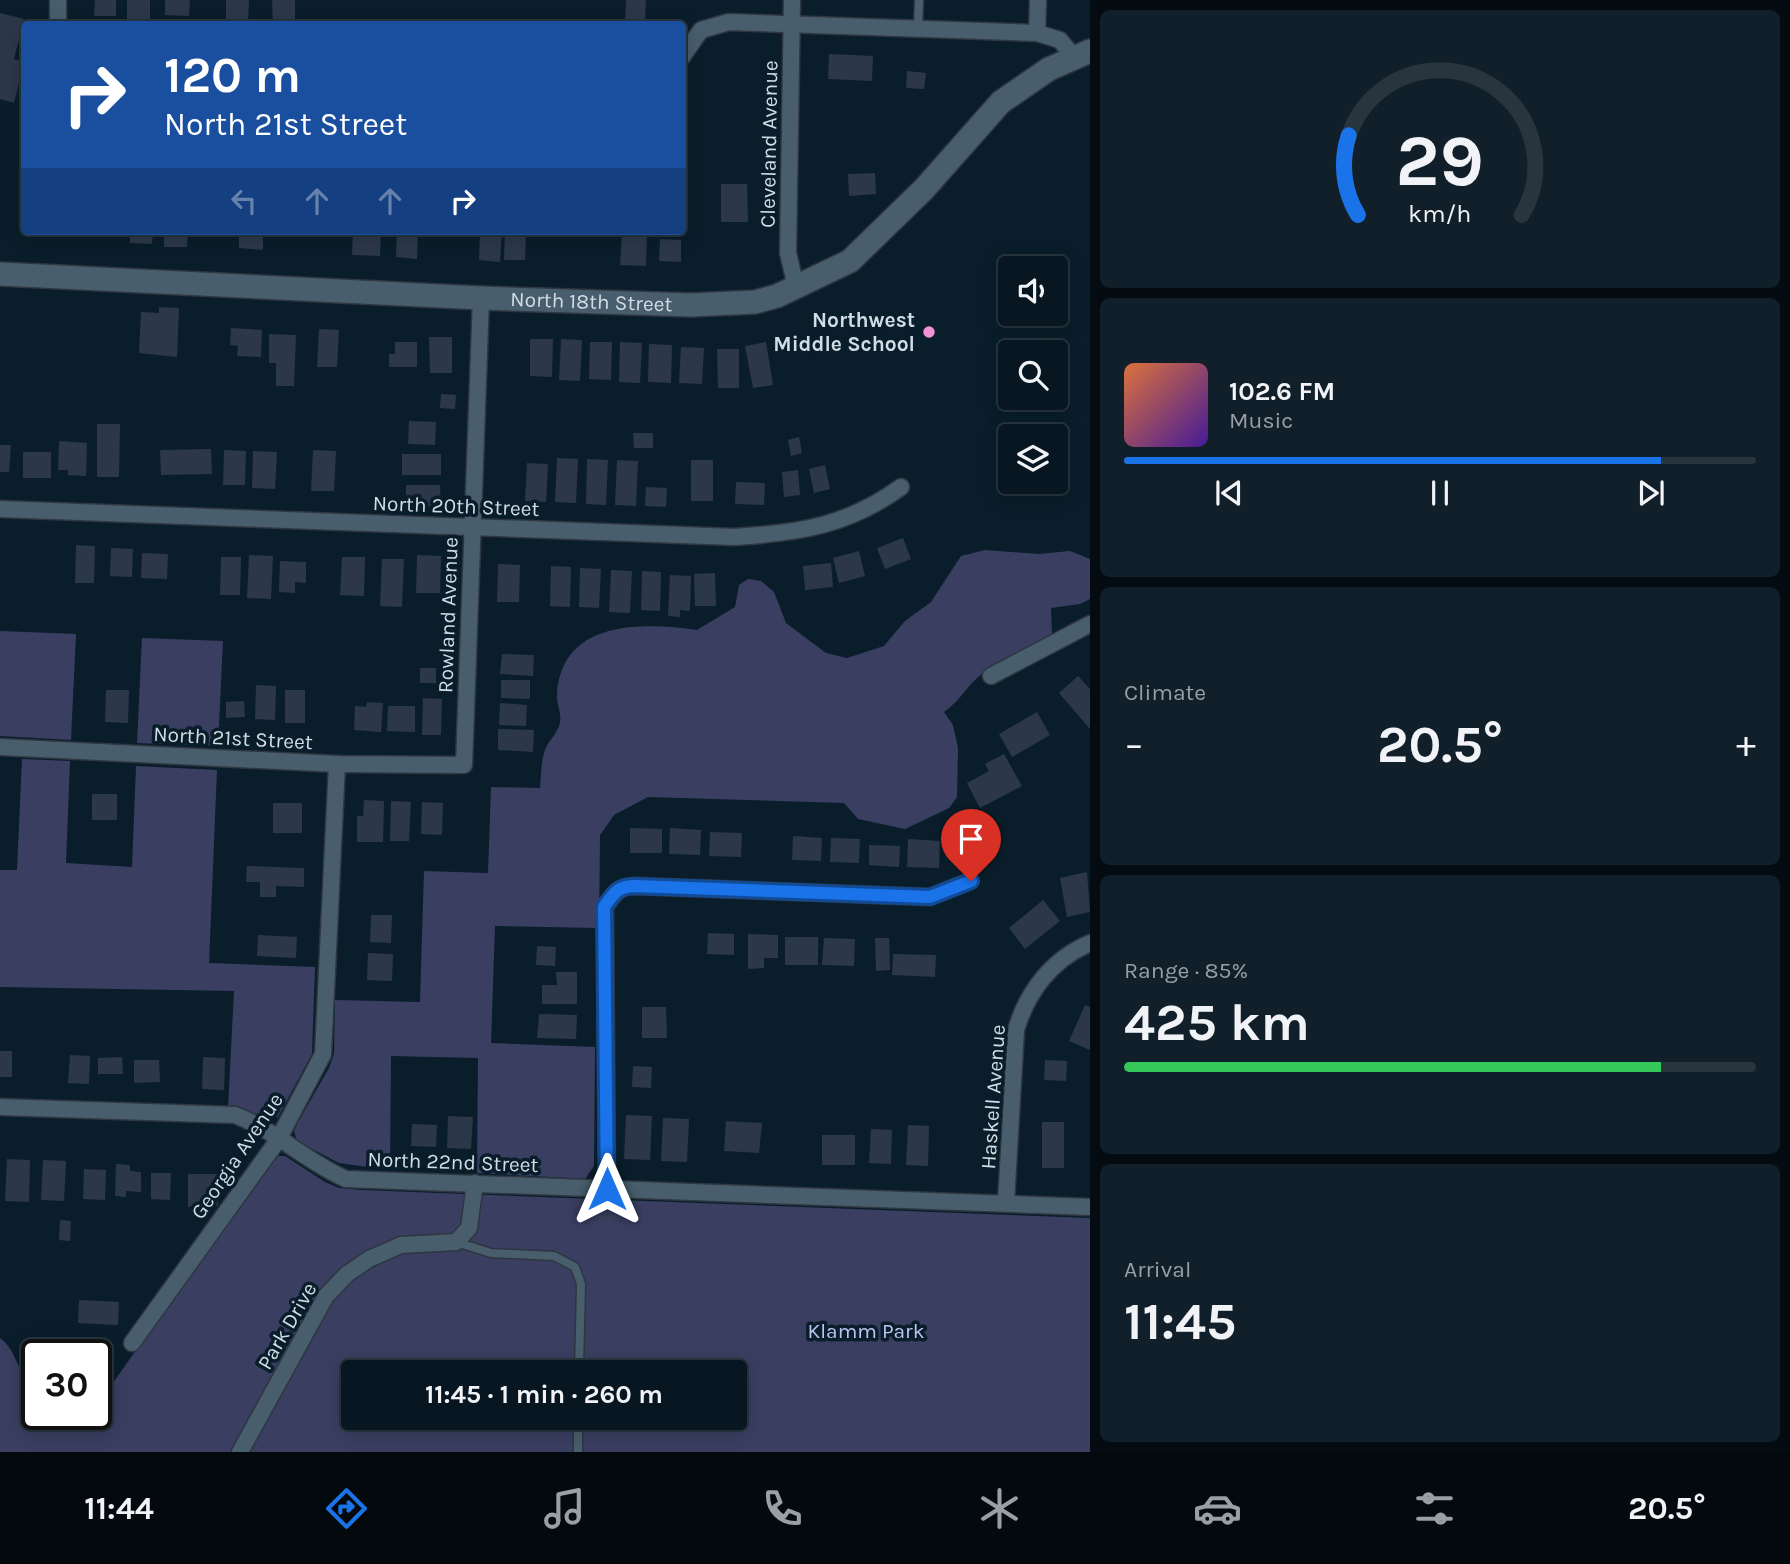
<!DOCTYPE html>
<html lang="en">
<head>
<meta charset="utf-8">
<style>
	:root { --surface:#071620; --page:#101f29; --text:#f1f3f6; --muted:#989fa5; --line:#28353e; --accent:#1a73e8 }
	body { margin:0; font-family:Karla,sans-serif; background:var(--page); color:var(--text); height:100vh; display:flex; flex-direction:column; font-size:26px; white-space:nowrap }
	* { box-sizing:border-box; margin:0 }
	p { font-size:23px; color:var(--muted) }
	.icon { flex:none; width:38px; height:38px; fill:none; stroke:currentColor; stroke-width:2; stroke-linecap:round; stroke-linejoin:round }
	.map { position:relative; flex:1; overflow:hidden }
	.panel { display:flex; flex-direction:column; gap:10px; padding:10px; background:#040c12; width:700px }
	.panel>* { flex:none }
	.top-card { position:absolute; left:21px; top:21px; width:665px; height:214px; border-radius:7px; box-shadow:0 4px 18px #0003,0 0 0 2px var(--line); background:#1a4fa0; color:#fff; overflow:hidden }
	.controls { position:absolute; left:998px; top:256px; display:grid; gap:14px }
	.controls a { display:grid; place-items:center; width:70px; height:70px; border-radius:7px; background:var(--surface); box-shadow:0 4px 18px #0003,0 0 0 2px var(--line); font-size:35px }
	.speed { position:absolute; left:21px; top:1339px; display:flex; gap:14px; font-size:35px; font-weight:700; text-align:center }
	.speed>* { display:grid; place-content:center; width:91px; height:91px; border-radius:50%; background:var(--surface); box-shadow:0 4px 18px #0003,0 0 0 2px var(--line); line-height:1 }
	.speed .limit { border:4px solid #111; border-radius:10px; background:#fff; color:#111 }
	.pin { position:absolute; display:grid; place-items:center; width:60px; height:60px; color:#fff; margin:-72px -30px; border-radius:50% 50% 50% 0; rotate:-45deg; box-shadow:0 0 7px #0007 }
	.pin .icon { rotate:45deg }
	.me { position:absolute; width:77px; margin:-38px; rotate:0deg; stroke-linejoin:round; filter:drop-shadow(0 0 5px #0008) }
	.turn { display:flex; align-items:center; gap:24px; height:147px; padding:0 28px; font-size:32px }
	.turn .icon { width:91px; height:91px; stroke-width:2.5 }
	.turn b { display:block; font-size:49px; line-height:60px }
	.lanes { display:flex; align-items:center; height:66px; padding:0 28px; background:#0003; justify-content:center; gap:35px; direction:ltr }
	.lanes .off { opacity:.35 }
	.big { font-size:52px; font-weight:700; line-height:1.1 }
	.panel .tile { flex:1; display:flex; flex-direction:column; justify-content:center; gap:10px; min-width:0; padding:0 24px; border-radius:10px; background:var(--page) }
	.panel .dial { align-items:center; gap:0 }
	.dial svg { height:182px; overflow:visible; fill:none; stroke:var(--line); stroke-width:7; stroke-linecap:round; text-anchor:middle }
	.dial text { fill:var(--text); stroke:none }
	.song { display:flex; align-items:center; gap:21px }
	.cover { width:84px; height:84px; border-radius:10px; background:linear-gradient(135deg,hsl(20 70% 55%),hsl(260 70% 35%)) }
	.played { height:7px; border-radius:4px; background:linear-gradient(90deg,var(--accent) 85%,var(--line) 85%) }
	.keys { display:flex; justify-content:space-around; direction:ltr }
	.heat { display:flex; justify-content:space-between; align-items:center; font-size:38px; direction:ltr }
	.charge { height:10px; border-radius:5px; background:linear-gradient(90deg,#34c759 85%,var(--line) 0) }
	.trip { position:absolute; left:341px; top:1360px; width:406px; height:70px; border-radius:7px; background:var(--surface); box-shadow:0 4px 18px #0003,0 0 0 2px var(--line); font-weight:700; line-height:70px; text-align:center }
	.dock { display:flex; height:112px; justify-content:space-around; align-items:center; background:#03090d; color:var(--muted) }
	.dock .icon { width:49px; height:49px }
	.dock .selected { color:var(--accent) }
	.dock b { font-size:32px; color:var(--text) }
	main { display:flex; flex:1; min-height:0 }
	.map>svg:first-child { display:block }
	.green { fill:#3a3f61; fill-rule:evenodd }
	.building { fill:#2c384a }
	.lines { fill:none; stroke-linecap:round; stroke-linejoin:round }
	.service-casing { stroke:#2e3640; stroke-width:11 }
	.minor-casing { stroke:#2e3640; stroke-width:19 }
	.secondary-casing { stroke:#2e3640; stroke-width:26 }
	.service { stroke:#485e6c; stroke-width:8 }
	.minor { stroke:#485e6c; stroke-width:16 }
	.secondary { stroke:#485e6c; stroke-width:23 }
	.route-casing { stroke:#114b97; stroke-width:18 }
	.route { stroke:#1a73e8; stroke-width:12 }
	.poi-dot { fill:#f391d5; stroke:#091e2a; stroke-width:2.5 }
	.labels { text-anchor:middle; stroke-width:7; stroke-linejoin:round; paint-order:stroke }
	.street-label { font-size:21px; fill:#d1dde5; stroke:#091e2a }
	.poi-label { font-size:21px; font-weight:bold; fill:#d1dde5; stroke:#091e2a; text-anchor:end }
	.park-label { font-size:21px; fill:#bdc4f2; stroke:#091e2a }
</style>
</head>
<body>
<main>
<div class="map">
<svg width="1090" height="1452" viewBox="0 0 1090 1452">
	<rect width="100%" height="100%" fill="#091e2a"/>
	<!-- green -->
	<g class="green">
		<path d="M985,550L1039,554L1070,551L1090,559V599L1080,604L1051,608L1052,635C1026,648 997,660 975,680C964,691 958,702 944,712L953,725L958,748L957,797L949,808L905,829L858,819L844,803L648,797L614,815L600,835L599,928L495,926L491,1043L595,1047L594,1166L585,1179L477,1173L478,1058L391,1056L390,1170L339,1163L297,1141L294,1131L298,1122L329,1068L334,1054L335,1000L420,1002L424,871L488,873L491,787L540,788C541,776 541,761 545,750C548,741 559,732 560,722C562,713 556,704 557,695C561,620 641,622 697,630L735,607L739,585L748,579L761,581L774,592L786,623L826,653L847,658L884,646L905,621L931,602L961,556Z"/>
		<path d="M0,631L76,634L71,740L0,736Z"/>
		<path d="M142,638L223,641L218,746L137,743Z"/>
		<path d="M22,759L70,761L66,863L132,867L136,766L217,770L209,963L315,967L312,1054L278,1117C262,1121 244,1110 228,1109L234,991L0,987V870H17Z"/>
		<path d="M277,1156H285L325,1182L339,1188L361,1190L1090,1218V1452H0V1338C19,1352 17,1378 37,1390V1414H76L87,1420L91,1414H96V1407L268,1163ZM354,1372H735V1418H354Z"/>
	</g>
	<!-- building -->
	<g class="building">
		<path d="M95,0H116V16H94Z"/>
		<rect x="127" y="0" width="23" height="22"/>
		<path d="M165,0H190L189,16L165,15Z"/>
		<path d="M226,0H249L248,24H226Z"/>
		<path d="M272,0H295V24H273Z"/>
		<path d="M626,0H646L645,24H625Z"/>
		<path d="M0,13L24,19L14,59L24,62L14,103L0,99Z"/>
		<path d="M829,54L873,56L872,81L828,79Z"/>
		<path d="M907,71L926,73L924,89L906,88Z"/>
		<path d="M875,173L876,194L849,196L848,174Z"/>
		<path d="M721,184H747L748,222H721Z"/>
		<path d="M130,231H153L152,244L130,243Z"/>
		<path d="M164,231H188L187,247H164Z"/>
		<path d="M239,231H263V250L239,248Z"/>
		<path d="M353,231H381L380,256L352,255Z"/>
		<path d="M397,231H418L417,259L396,257Z"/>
		<path d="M480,231H502L500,262L479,260Z"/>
		<path d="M505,231H526L525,260H504Z"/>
		<path d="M622,232L647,233L646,266L620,265Z"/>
		<path d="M660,239L681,240V262L659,261Z"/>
		<path d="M159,307L179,308L177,357L139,353L141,312L159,313Z"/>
		<path d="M231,328L262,330L261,357L237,356L238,346L230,345Z"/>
		<path d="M319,329L339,330L337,367H317Z"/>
		<path d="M269,334L296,335L294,386H276V363H269Z"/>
		<path d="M429,337H452V373H430Z"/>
		<path d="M530,339H553L552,377L530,376Z"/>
		<path d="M561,339L582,340L580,381L559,380Z"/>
		<path d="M395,342H417V367H389V354H395Z"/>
		<path d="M590,342H612L611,380L589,379Z"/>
		<path d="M620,342L642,343L640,383L619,382Z"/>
		<path d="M766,342L773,385L753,388L745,346Z"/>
		<path d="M649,344L672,345L671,383L648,382Z"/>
		<path d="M681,347L704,348L702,384L679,383Z"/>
		<path d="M717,349H739V388H718Z"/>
		<path d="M441,394L456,395L455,409L440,408Z"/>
		<path d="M409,421L436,422L435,445L408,444Z"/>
		<path d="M97,424H120L119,477H97Z"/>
		<path d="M633,433H653V448H634Z"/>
		<path d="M799,437L802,453L791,456L788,440Z"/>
		<path d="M59,441L87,443L86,476L68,475V470H58Z"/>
		<path d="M0,445H11L9,472H0Z"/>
		<path d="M211,449L212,474L161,475L160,450Z"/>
		<path d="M224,450L246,451L245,485H223Z"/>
		<path d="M313,450L336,451L334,491H311Z"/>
		<path d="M253,451L277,452L275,489L252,488Z"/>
		<rect x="23" y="452" width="28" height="26"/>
		<rect x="402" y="454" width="39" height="21"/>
		<path d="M557,458L578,459L576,503L555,502Z"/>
		<path d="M587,459L608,460L606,505L586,504Z"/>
		<path d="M617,460L638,461L636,506L615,505Z"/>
		<rect x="691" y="460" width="22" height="41"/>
		<path d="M527,463L548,464L546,502L525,501Z"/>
		<path d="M825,465L830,489L814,493L809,469Z"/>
		<path d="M798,470L800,495L784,497L782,472Z"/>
		<path d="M736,482L765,483L764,505L735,504Z"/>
		<path d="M406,485H440L441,506H406Z"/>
		<path d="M646,487L667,488L666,507L645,506Z"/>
		<path d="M903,538L911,559L885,569L877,548Z"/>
		<path d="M76,545L95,546L94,583H75Z"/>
		<path d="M111,548L133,549L132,577L110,576Z"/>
		<path d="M859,551L865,576L839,583L833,558Z"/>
		<path d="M142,553L168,554L167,579L141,578Z"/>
		<path d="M249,555L273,556L271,599L247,598Z"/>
		<path d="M417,555L441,556L440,593H416Z"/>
		<path d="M221,557H241L240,595H220Z"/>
		<path d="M342,557H365L364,596L340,595Z"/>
		<path d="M382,559H404L402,607L380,606Z"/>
		<path d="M280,561L306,562V583L295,582V593L279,592Z"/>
		<path d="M831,563L833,587L805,590L803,566Z"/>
		<path d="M498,564L520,565L519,602H497Z"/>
		<path d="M551,566L571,567L570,607L550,606Z"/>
		<path d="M580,568L601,569L599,608L579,607Z"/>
		<path d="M611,570L632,571L630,613L609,612Z"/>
		<path d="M642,571L661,572L660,611L641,610Z"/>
		<path d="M715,573L716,606H695L694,574Z"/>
		<path d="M670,575L691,576L690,611L680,610V617L668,616Z"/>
		<path d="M502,654L534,655L533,676L500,674Z"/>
		<rect x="420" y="668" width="16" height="15"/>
		<path d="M1078,676L1090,689V729L1059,693Z"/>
		<path d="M501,680H530V699L501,698Z"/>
		<path d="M256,685L276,686L275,720L255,719Z"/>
		<path d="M106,690H129L128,723L105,722Z"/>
		<rect x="285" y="690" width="20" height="33"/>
		<path d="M423,698L442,699L441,735H422Z"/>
		<path d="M244,701L245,717L226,718V702Z"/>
		<path d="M367,702L383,703L381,732L354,730L355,706L366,707Z"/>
		<path d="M500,703L527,705L526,726L499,725Z"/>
		<path d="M388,706H415V732L387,731Z"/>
		<path d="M1037,712L1050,735L1012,757L999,734Z"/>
		<path d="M498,729L534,730L533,752L498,750Z"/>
		<path d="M1004,754L1022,786L980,808L967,783L989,771L985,764Z"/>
		<rect x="92" y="794" width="25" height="26"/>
		<path d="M364,800L384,801L383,842H357V816H363Z"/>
		<path d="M391,801L411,802L409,841H390Z"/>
		<path d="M422,802L443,803L442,835L421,834Z"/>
		<rect x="273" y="803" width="29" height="30"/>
		<path d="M630,828L662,829V853H630Z"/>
		<path d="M670,828L701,830L700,855L669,854Z"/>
		<path d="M993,829V855H953V830Z"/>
		<path d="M710,832L742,833L741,857L709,856Z"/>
		<path d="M793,836L822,838L821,861L792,860Z"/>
		<path d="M831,838L860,839L859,863L830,862Z"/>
		<path d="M908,839L940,841L939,868L907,867Z"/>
		<path d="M869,845L900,846L899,867L869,865Z"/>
		<path d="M247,866L304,868V887L276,886V897H260V882H246Z"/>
		<path d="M1087,872L1090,912L1067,917L1060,878Z"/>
		<path d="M1043,900L1060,921L1025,949L1009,928Z"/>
		<path d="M371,915H392L391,943L370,942Z"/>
		<path d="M708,933L734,934V955L707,954Z"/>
		<path d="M748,934L778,935V958H764V968L748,969Z"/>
		<path d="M258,935L297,937L296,958L257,956Z"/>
		<rect x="785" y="937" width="33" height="28"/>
		<path d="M824,938L855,939L854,966L822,965Z"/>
		<path d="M875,938H889L890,970L876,971Z"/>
		<path d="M537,946L556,947L555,966L536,965Z"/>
		<path d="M368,953L393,954L392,981L367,980Z"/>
		<path d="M893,954L936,955L935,977L892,975Z"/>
		<path d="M556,972H577V1004H542V985H557Z"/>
		<path d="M1085,1005L1090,1007V1050L1069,1041Z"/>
		<path d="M642,1007H666L667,1038H642Z"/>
		<path d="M539,1014L577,1015L576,1039L537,1038Z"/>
		<rect x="0" y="1051" width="12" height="26"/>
		<path d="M70,1055L90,1056L89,1084L68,1083Z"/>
		<path d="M122,1057L123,1074H98V1058Z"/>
		<path d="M203,1057L225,1058L224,1090L202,1089Z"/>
		<path d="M134,1060H159L160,1082L134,1083Z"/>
		<path d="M1045,1060L1067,1061L1066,1081L1044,1080Z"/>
		<path d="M633,1066L652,1067L651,1088L632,1087Z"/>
		<path d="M626,1115L652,1116L650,1160L624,1159Z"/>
		<path d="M448,1116L473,1117L471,1149L447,1148Z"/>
		<path d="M663,1118L689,1119L687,1162L661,1161Z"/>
		<path d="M726,1121L762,1123L759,1153L724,1151Z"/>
		<rect x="1042" y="1122" width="22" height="46"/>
		<path d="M412,1124L437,1125L436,1147L411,1146Z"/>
		<path d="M908,1125L929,1126L928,1166L906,1165Z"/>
		<path d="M871,1129L892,1130L891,1164L869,1163Z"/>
		<rect x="822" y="1135" width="33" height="30"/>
		<path d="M7,1159L30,1160L29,1202L5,1201Z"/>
		<path d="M43,1160L66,1161L64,1201L41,1200Z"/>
		<path d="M116,1164L130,1165V1171L141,1172V1192L126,1191V1197L115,1196Z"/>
		<path d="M84,1169L106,1170L105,1200L83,1199Z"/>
		<path d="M151,1173H171L170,1200L151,1199Z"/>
		<path d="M188,1174H218V1206L188,1207Z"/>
		<path d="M60,1220L71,1221L70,1241L59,1240Z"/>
		<path d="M79,1300L119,1302L118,1325L78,1323Z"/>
		<path d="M69,1344L91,1352L90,1354H66Z"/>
	</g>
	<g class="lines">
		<!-- service casing -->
		<g class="service-casing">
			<g id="service">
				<path d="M918,28L919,0"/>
				<path d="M456,1242L491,1253L554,1256L575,1267L581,1284L579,1372"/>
				<path d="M578,1452V1418"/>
			</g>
		</g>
		<!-- minor casing -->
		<g class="minor-casing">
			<g id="minor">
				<path d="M792,0L788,253L796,287"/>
				<path d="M58,24V0"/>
				<path d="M1037,33L1038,0"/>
				<path d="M682,57L701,30L729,22L1037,33L1060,40L1073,56"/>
				<path d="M0,509L734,537C798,533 848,526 901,487"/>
				<path d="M991,676L1090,624"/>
				<path d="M0,747L337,764L464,765L481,298"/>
				<path d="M0,1107L235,1115C275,1130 307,1162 346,1179L1090,1207"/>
				<path d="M607,1189L605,907C614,894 618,886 635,886L930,897L970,881"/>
				<path d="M1006,1202L1016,1030C1027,992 1052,959 1090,943"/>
				<path d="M132,1343L278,1140L323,1054L337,764"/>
				<path d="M240,1452L326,1296L347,1274L369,1259L401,1245L456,1242L469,1228L475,1183"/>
			</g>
		</g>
		<!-- secondary casing -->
		<g class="secondary-casing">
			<g id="secondary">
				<path id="s1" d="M0,274L481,298L691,305L755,302L777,296L850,261L924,189L1001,102L1049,69L1090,51"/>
			</g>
		</g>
		<!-- service -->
		<use href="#service" class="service"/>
		<!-- minor -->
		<use href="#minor" class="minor"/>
		<!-- secondary -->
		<use href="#secondary" class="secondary"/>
	</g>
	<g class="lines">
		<!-- route casing -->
		<g class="route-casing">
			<path id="route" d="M607,1189L604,907C614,893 618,886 635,886L930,897L971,881"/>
		</g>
		<!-- route -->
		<use href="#route" class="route"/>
	</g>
	<!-- markers -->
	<circle class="poi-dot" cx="929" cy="332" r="7"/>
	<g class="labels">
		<!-- street labels -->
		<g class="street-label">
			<text transform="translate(769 144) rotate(-89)" y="7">Cleveland Avenue</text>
			<text dy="7" stroke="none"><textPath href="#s1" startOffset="592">North 18th Street</textPath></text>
			<text transform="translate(456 506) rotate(2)" y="7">North 20th Street</text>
			<text transform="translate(448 615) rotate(-88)" y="7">Rowland Avenue</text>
			<text transform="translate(233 738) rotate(3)" y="7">North 21st Street</text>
			<text transform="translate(993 1097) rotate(-86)" y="7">Haskell Avenue</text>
			<text transform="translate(237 1156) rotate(-56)" y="7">Georgia Avenue</text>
			<text transform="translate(453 1162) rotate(2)" y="7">North 22nd Street</text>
			<text transform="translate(287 1326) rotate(-60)" y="7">Park Drive</text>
		</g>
		<!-- poi labels -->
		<g class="poi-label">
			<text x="915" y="327">Northwest<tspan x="915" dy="24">Middle School</tspan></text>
		</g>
		<!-- park labels -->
		<g class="park-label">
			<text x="866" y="1338">Klamm Park</text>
		</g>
	</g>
</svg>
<div class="controls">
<a><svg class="icon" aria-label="sound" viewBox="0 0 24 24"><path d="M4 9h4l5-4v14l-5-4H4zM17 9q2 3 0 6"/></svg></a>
<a><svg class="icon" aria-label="search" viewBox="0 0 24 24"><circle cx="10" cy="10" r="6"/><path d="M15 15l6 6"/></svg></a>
<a><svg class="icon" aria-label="layers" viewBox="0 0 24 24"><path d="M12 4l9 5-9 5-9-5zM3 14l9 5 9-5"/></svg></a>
</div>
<div class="speed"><div class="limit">30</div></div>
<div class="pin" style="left:971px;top:881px;background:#d93025"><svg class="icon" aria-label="arrive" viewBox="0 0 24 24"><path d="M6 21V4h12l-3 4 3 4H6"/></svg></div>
<svg class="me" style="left:607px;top:1189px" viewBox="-20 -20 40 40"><path d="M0-17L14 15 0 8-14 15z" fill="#1a73e8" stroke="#fff" stroke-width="4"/></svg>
<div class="trip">11:45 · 1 min · 260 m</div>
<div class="top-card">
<div class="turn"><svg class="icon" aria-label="right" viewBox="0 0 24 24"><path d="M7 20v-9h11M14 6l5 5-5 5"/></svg><div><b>120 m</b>North 21st Street</div></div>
<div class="lanes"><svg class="icon off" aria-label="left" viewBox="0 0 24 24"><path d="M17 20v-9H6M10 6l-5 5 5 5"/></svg><svg class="icon off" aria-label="ahead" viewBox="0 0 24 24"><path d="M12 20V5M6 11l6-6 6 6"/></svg><svg class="icon off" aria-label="ahead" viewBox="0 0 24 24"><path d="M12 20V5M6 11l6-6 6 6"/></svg><svg class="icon" aria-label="right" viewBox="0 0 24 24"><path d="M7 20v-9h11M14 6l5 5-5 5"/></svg></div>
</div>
</div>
<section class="panel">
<div class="tile dial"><svg viewBox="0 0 100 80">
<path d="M14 69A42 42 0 1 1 86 69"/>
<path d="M14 69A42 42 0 0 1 10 34" stroke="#1a73e8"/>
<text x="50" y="56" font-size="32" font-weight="700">29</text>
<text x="50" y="72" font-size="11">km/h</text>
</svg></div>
<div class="tile">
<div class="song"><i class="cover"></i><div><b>102.6 FM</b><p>Music</p></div></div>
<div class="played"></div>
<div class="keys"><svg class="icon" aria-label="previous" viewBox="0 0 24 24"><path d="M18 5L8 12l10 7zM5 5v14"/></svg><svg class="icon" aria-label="pause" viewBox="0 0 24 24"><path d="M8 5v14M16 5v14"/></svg><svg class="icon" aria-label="next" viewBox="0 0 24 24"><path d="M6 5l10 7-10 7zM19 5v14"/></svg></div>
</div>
<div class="tile"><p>Climate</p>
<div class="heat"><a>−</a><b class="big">20.5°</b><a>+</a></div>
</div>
<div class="tile"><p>Range · 85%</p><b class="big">425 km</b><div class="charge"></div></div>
<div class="tile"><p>Arrival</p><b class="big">11:45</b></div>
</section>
</main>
<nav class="dock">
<b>11:44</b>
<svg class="icon selected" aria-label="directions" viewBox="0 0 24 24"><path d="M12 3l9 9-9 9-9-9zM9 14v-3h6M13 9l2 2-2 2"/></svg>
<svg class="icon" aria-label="music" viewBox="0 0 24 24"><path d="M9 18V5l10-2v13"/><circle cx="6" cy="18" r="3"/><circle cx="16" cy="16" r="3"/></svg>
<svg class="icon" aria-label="phone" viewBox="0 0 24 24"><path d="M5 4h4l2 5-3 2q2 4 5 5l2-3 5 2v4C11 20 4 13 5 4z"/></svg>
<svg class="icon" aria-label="climate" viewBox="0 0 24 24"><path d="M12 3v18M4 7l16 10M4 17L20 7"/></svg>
<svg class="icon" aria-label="car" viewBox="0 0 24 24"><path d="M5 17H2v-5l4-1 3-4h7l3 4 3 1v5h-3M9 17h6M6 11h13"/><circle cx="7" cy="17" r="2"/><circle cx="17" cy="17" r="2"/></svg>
<svg class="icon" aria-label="filters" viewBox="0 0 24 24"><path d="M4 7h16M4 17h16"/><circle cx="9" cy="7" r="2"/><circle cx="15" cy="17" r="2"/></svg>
<b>20.5°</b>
</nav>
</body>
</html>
